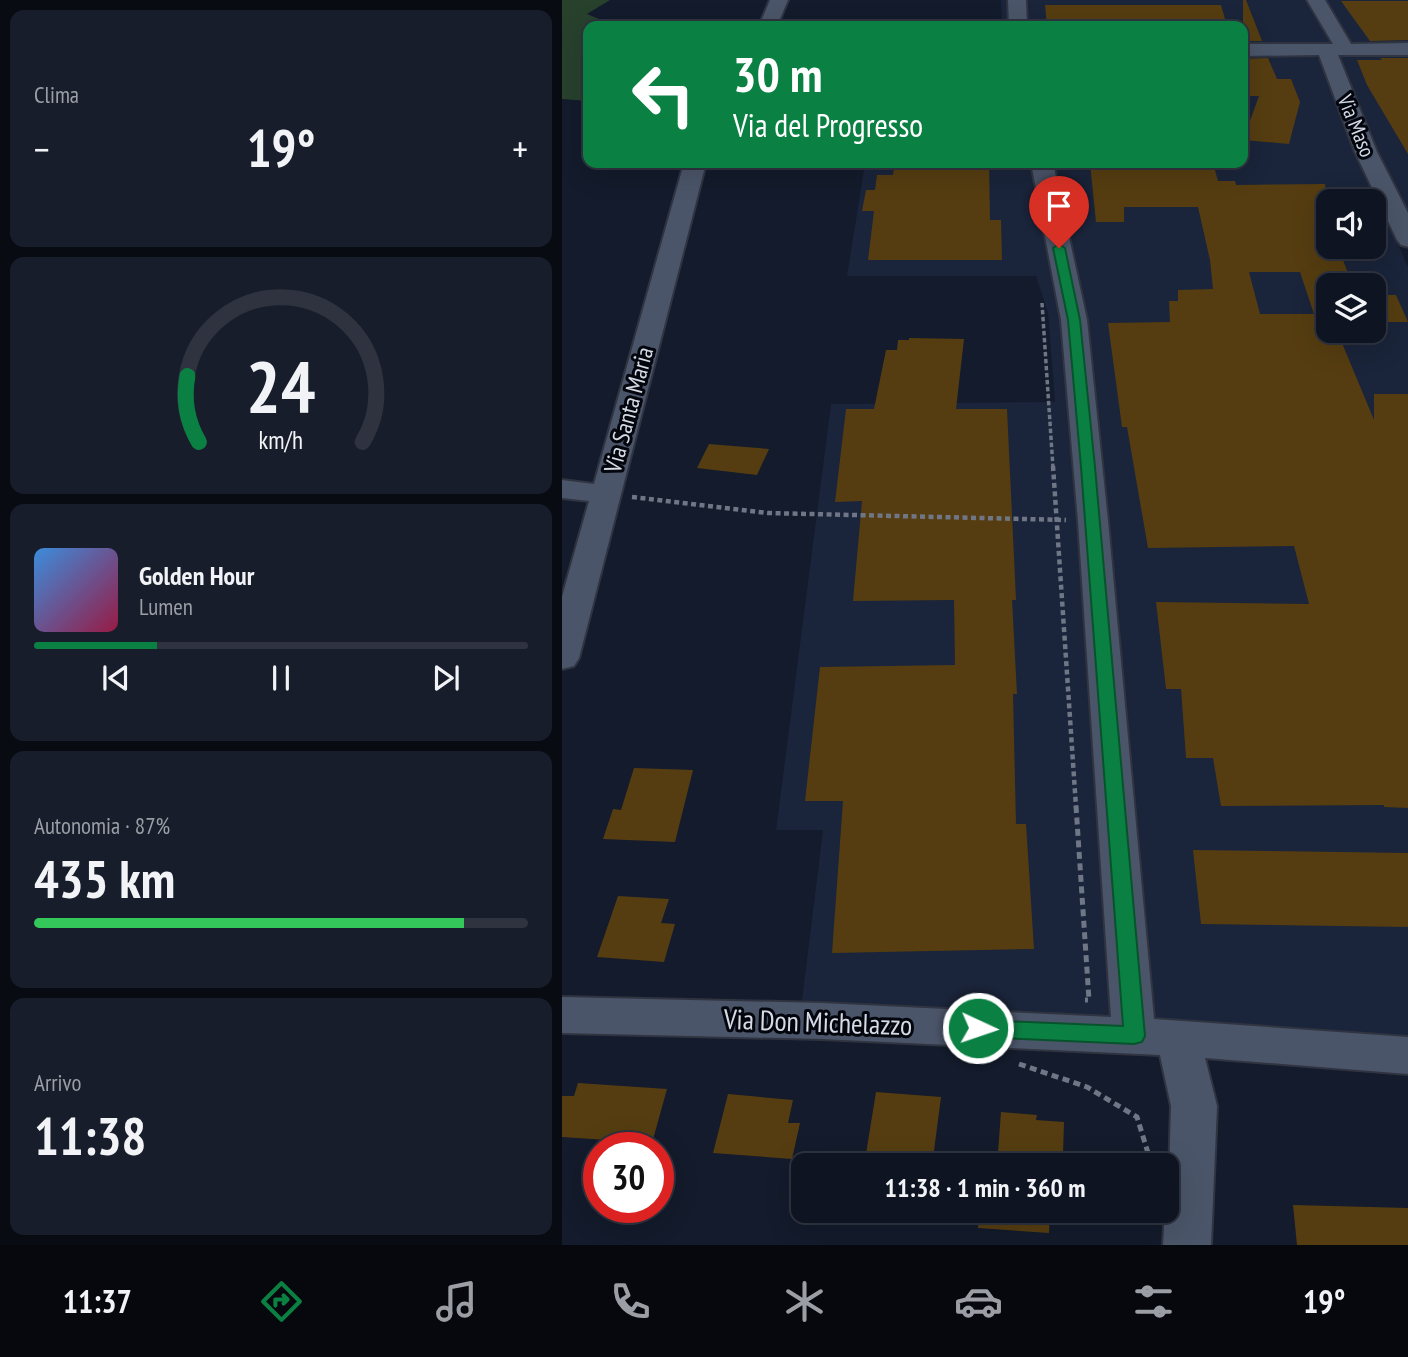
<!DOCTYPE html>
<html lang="it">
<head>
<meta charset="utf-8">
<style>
	:root { --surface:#0e1421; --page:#171d2a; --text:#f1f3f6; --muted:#9b9ea5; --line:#2e333f; --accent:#0b8043 }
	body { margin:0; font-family:"PT Sans Narrow",sans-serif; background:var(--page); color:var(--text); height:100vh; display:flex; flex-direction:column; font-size:26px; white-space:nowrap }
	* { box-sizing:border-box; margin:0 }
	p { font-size:23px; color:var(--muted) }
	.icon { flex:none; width:38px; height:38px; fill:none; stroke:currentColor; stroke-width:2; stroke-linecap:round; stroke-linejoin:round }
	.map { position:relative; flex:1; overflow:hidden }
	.side { display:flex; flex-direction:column; gap:10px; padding:10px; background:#080b12; width:562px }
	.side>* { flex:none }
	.top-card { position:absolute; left:21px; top:21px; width:665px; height:147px; border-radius:14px; box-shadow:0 7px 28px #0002,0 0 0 2px var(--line); background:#0b8043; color:#fff; overflow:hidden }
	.controls { position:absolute; left:754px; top:189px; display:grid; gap:14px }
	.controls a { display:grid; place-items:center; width:70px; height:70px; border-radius:14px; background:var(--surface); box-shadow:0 7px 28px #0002,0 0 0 2px var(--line); font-size:35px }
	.speed { position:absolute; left:21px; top:1132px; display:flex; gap:14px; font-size:35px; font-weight:700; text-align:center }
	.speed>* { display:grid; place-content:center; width:91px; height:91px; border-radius:50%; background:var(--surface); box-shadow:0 7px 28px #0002,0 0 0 2px var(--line); line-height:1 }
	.speed .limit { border:10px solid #d22; background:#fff; color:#111 }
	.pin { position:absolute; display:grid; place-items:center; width:60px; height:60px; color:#fff; margin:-72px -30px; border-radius:50% 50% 50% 0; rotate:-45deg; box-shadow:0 0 7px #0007 }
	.pin .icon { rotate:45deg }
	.me { position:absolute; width:77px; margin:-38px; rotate:93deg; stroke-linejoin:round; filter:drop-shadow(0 0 5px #0008) }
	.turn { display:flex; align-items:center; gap:24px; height:147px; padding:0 35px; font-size:32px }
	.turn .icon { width:91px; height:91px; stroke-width:2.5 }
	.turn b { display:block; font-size:49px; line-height:60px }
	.big { font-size:52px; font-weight:600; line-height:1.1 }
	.side .tile { flex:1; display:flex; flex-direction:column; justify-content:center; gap:10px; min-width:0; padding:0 24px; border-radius:14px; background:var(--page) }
	.side .dial { align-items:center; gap:0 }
	.dial svg { height:182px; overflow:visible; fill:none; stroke:var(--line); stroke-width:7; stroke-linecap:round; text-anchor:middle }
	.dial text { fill:var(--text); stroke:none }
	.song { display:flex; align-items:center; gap:21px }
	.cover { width:84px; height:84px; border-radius:10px; background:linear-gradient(135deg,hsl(210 70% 55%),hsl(340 70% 35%)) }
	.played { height:7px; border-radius:4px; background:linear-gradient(90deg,var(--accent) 25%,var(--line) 25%) }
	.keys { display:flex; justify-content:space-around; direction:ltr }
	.heat { display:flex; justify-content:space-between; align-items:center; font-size:38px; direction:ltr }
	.charge { height:10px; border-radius:5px; background:linear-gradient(90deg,#34c759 87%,var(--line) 0) }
	.trip { position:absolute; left:229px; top:1153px; width:388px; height:70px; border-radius:14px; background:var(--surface); box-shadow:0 7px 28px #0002,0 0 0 2px var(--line); font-weight:600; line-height:70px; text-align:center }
	.dock { display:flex; height:112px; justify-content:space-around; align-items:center; background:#06080d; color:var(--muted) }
	.dock .icon { width:49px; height:49px }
	.dock .on { color:var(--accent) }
	.dock b { font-size:32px; color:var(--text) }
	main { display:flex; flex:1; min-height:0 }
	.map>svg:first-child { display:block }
	.built { fill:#1a243a; fill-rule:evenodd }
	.green { fill:#27412d }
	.building { fill:#553d11; fill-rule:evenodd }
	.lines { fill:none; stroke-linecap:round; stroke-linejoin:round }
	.minor-casing { stroke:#303441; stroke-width:4 }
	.path-far2 { stroke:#6f7685; stroke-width:3.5; stroke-dasharray:4.5 2.5; stroke-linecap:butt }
	.path-far1 { stroke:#6f7685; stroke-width:4.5; stroke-dasharray:5 3.5; stroke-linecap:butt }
	.path { stroke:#6f7685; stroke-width:5; stroke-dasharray:7 4.5; stroke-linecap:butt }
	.minor { fill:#4b5569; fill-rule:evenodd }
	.route { fill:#0b8043; stroke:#07532c; stroke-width:2 }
	.labels { text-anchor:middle; stroke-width:6; stroke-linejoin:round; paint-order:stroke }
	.far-street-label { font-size:21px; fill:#d4dae6; stroke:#04060d }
	.street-label { font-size:24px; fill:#d4dae6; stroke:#04060d }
	.near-street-label { font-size:28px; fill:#d4dae6; stroke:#04060d }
</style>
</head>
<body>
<main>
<section class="side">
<div class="tile"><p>Clima</p>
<div class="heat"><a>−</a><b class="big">19°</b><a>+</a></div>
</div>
<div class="tile dial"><svg viewBox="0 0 100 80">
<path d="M14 69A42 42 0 1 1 86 69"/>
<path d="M14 69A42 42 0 0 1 9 40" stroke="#0b8043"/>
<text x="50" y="56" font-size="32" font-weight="700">24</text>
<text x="50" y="72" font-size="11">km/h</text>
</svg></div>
<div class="tile">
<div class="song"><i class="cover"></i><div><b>Golden Hour</b><p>Lumen</p></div></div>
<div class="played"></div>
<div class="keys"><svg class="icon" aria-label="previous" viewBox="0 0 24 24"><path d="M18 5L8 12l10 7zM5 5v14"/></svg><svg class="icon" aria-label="pause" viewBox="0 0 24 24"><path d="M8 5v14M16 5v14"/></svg><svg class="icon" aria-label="next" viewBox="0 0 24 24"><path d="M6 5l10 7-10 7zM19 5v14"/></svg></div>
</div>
<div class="tile"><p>Autonomia · 87%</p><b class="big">435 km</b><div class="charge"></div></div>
<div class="tile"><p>Arrivo</p><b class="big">11:38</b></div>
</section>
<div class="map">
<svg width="847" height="1245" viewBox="0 0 847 1245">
	<rect width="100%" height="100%" fill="#131b2c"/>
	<!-- built -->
	<g class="built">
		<path d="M439,0H846V46L681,47V26H440Z"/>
		<path d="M681,54H743L757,59L779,105L808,179L846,267V1049L238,1016L261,830H214L269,404L493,402L486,313L474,276H285L303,163H681ZM766,201H812V247H766ZM766,285H812V331H766Z"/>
		<path d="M776,55H846V209L813,148Z"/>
	</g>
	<!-- green -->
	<path class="green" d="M0,0H48L25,14L54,26H26V101L0,99Z"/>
	<!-- building -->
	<g class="building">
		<path d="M681,0H684L700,41H681Z"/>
		<path d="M779,1H846V40L808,41Z"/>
		<path d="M483,5H659L665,26H485Z"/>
		<path d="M706,58L715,79H729L738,102L727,144L681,140L697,96H681V59Z"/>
		<path d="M818,58H846V154L805,85L795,60H820Z"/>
		<path d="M333,163H427L428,220H439L440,260H306L312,211H300L304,190H313L315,175H331Z"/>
		<path d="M528,163H651L656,181H673L674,185L763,184L764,191H766V247H776L789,281H762L766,331H775L812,420V394H846V808L822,807V805L659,806L651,758H624L619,689H604L594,602L747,604L732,546L586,548L565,427H560L546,323L608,322L607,301H616V290L651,289L648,260L636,207H562V222H534ZM687,272H738L752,314H698Z"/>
		<path d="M812,295H834L846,322H812Z"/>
		<path d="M347,338L402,339L394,409H445L454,600H450L455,694H451L454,824H464L472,949L270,953L281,801H243L258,667L393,665L392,600L291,601L300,501L273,502L284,409H312L324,350H335L336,340H347Z"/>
		<path d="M147,444L207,449L195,475L135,468Z"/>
		<path d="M72,768L131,770L113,842L41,839L51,809L59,810Z"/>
		<path d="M631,850L846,853V927L639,924Z"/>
		<path d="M56,896L107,899L99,923L113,924L102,962L35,957Z"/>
		<path d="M16,1083L105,1089L90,1143L0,1137V1096H12Z"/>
		<path d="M314,1092L379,1097L370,1166H302Z"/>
		<path d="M166,1094L231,1100L226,1123H238L230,1159L151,1153Z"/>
		<path d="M439,1112L475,1115L474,1120L502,1122L501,1155H491L490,1166H435Z"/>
		<path d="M731,1205L846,1208V1245H735Z"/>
		<path d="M417,1211H488L487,1233L416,1228Z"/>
	</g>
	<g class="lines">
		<!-- minor casing -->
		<g class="minor-casing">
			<g id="minor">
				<path d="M208,0H226L215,26H197Z"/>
				<path d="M446,0H464L465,26H447Z"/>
				<path d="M745,0H763L789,44L847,43V55H776L815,152L847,215V247L839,245L835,240L793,152L757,55L681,56V44H771Z"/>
				<path d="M122,163H144L17,658L12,666L0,669V597L27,501L0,498V480L32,484Z"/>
				<path d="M469,163H491L525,320L546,521L592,1019L847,1037V1074L643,1058L655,1106L649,1245H601L603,1211H606L609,1106L598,1055L260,1039L0,1033V997L260,1003L549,1017L516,521L499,320Z"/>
			</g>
		</g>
		<!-- path-far2 -->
		<path class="path-far2" d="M480,303L491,468"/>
		<!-- path-far1 -->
		<g class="path-far1">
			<path d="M491,466L514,807"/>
			<path d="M70,497L206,513L504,520"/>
		</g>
		<!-- path -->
		<g class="path">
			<path d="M514,806L527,1000H523"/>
			<path d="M457,1064L525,1087L575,1117L590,1166"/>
		</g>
		<!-- minor -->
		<use href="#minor" class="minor"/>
	</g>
	<!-- route -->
	<path class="route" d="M497,244L503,248L518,320L533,467L583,1036L580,1042L572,1044L416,1037L409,1034L406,1028L409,1022L416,1020L561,1026L519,467L506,320L491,248Z"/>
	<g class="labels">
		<!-- far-street labels -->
		<g class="far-street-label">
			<text transform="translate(794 126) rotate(68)" y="7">Via Maso</text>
		</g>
		<!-- street labels -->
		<g class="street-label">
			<text transform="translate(67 410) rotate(-75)" y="8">Via Santa Maria</text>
		</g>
		<!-- near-street labels -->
		<g class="near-street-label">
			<text transform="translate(256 1022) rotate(2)" y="10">Via Don Michelazzo</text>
		</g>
	</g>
</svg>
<div class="controls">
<a><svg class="icon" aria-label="sound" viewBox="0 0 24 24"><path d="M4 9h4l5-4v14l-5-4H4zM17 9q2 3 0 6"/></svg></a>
<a><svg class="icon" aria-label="layers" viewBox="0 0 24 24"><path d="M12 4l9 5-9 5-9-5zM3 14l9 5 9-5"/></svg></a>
</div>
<div class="speed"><div class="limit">30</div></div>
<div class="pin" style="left:497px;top:248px;background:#d93025"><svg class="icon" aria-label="arrive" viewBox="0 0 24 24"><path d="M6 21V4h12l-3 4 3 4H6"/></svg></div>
<svg class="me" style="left:416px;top:1028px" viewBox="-20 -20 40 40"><circle r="17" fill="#0b8043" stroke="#fff" stroke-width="3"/><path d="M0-11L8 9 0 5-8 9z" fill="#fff"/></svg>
<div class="trip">11:38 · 1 min · 360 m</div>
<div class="top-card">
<div class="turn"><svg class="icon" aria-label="left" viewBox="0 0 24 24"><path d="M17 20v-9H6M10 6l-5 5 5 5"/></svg><div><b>30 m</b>Via del Progresso</div></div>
</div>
</div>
</main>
<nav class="dock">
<b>11:37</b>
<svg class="icon on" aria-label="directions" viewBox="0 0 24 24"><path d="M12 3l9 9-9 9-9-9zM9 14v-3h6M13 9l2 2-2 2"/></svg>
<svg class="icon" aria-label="music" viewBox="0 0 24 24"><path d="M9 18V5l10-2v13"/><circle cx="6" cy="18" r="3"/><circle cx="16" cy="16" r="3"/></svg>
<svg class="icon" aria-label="phone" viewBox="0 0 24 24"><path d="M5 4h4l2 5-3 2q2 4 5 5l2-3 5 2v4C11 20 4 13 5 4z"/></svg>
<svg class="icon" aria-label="climate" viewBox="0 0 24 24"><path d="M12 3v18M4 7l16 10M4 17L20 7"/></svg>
<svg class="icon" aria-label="car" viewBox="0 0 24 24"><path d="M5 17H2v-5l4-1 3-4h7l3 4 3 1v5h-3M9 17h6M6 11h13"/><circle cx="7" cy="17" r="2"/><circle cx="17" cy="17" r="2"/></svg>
<svg class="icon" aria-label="filters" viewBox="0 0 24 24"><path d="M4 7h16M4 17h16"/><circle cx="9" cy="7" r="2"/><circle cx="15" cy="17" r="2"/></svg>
<b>19°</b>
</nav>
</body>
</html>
